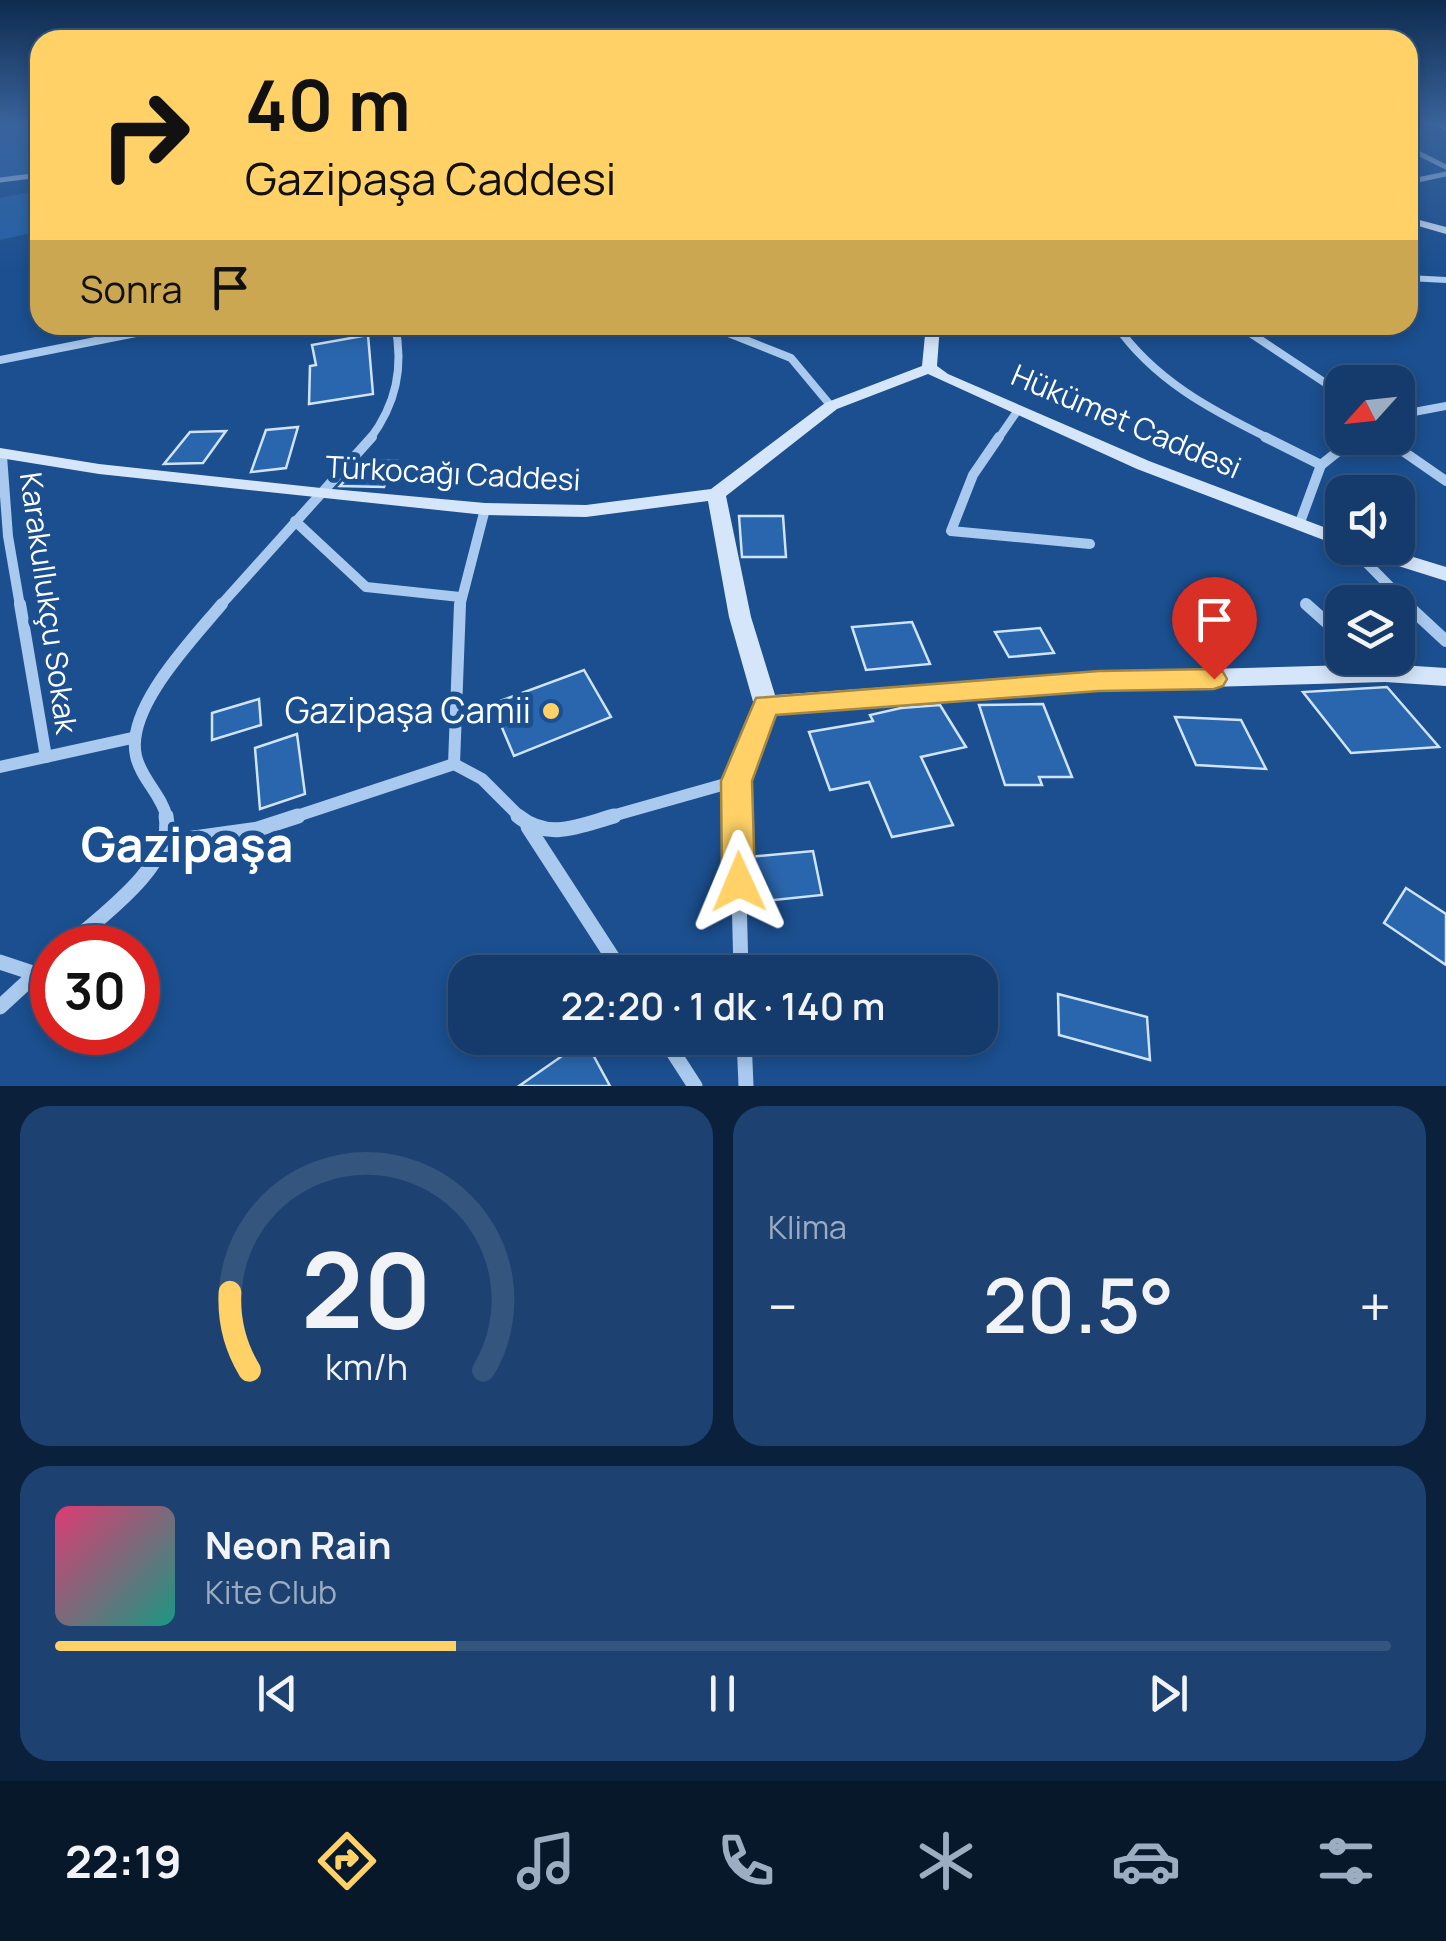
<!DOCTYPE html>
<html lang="tr">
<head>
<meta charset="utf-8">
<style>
	:root { --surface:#143b6b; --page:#1d4271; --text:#f1f3f6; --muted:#9dadc1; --line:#33557e; --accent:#ffd166 }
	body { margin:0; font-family:Manrope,sans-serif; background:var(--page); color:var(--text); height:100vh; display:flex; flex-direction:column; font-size:38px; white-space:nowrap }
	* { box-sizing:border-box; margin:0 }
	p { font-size:32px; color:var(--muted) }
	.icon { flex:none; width:55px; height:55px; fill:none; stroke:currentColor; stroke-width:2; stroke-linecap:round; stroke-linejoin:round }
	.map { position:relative; height:1086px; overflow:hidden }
	.panel { display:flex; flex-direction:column; gap:20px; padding:20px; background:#0b203b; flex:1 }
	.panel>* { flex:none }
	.guide { position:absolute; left:30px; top:30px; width:1388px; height:305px; border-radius:30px; box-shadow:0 5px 15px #0003,0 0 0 2px var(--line); background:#ffd166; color:#111; overflow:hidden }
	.needle { width:65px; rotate:243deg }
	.tools { position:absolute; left:1325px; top:365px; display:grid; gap:20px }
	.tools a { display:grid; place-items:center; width:90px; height:90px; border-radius:20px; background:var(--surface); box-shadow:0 5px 15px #0003,0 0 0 2px var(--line); font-size:50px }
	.speed { position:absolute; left:30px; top:925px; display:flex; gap:20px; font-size:50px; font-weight:700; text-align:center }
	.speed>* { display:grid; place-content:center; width:130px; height:130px; border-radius:50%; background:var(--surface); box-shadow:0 5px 15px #0003,0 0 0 2px var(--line); line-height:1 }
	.speed .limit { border:15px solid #d22; background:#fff; color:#111 }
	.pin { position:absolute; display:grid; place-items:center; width:85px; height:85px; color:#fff; margin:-102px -42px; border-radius:50% 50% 50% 0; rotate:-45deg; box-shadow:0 0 10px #0007 }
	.pin .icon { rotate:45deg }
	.me { position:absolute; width:110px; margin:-55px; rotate:359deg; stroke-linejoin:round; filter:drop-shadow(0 0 8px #0008) }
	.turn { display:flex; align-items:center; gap:35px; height:210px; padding:0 50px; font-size:45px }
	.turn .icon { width:130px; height:130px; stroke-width:2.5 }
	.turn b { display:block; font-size:70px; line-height:85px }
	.then { display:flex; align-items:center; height:95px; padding:0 50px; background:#0003; gap:20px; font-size:38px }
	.big { font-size:75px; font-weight:600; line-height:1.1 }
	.panel .card { flex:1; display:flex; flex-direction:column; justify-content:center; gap:15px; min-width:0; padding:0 35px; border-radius:30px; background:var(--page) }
	.panel .dial { align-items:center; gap:0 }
	.dial svg { height:260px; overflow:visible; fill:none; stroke:var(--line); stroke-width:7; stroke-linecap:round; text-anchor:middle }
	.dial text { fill:var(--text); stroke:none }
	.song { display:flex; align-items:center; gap:30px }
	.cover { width:120px; height:120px; border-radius:15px; background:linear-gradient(135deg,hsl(340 70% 55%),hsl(170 70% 35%)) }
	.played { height:10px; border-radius:5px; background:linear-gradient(90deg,var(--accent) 30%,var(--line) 30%) }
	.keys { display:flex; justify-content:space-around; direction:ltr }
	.heat { display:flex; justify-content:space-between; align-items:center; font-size:55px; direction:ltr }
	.panel .tiles { flex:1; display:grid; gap:20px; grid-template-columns:1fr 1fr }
	.card:last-child { grid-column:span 2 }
	.trip { position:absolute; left:448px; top:955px; width:550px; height:100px; border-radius:30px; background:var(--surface); box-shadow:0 5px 15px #0003,0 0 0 2px var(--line); font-weight:600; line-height:100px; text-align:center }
	.tabs { display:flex; height:160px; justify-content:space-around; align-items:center; background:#08182b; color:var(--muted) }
	.tabs .icon { width:70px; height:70px }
	.tabs .active { color:var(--accent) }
	.tabs b { font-size:45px; color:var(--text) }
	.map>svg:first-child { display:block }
	.green { fill:#2461a8 }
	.building { fill:#2a66ad; stroke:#cfe3fa; stroke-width:2.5 }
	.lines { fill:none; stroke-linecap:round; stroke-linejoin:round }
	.street-far5 { stroke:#a9c9ee; stroke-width:5 }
	.street-far4 { stroke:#a9c9ee; stroke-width:6 }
	.street-far3 { stroke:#a9c9ee; stroke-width:8 }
	.street-far2 { stroke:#a9c9ee; stroke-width:10 }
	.street-far1 { stroke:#a9c9ee; stroke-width:12 }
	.street { stroke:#a9c9ee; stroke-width:15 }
	.secondary { fill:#d6e6fa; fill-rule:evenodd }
	.route { fill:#ffd166; stroke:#a68842; stroke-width:2.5 }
	.poi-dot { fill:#ffd166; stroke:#1b4f8f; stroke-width:4 }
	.labels { text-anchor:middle; stroke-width:10; stroke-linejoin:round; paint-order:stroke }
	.street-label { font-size:30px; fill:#fff; stroke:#1b4f8f }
	.near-poi-label { font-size:35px; fill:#fff; stroke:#1b4f8f; text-anchor:end }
	.near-district-label { font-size:48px; font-weight:bold; fill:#fff; stroke:#1b4f8f }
</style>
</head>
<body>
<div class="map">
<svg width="1446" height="1086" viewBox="0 0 1446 1086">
	<rect width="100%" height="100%" fill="#1b4f8f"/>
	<!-- green -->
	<g class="green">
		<path d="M40,122V173L0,178V125Z"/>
		<path d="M40,190V231L0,240V198Z"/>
	</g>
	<!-- building -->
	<g class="building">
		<path d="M368,335L373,394L309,404L310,366L316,365L312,345Z"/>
		<path d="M298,427L286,468L251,472L266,430Z"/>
		<path d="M226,431L203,463L164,464L190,432Z"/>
		<path d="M362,461H396L384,487L340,486Z"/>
		<path d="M739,516H783L786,557H742Z"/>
		<path d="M912,622L930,664L866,670L852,627Z"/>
		<path d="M1040,628L1054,653L1009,657L995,632Z"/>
		<path d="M584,670L611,717L514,756L492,704Z"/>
		<path d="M1387,687L1439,747L1351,753L1303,692Z"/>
		<path d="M259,699L261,725L212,740V713Z"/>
		<path d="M1043,704L1072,777H1039L1042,785H1005L979,705Z"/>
		<path d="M940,705L966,747L921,757L953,825L892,837L869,782L830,790L809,732L873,721L870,715L901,708Z"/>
		<path d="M1175,717L1241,720L1266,769L1196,765Z"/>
		<path d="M297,734L305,794L260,809L255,748Z"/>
		<path d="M813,851L822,895L754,902L749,857Z"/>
		<path d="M1406,888L1446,914V965L1384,923Z"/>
		<path d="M1058,994L1147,1017L1150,1060L1059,1035Z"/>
		<path d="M585,1040L610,1086H519Z"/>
	</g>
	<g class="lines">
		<!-- street-far5 -->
		<g class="street-far5">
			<path d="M1439,122L1446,128"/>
			<path d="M1408,148L1446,167"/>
			<path d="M0,180L40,175"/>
			<path d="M1408,182L1446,174"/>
		</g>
		<!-- street-far4 -->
		<path class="street-far4" d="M1408,278L1446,280"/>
		<!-- street-far3 -->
		<g class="street-far3">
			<path d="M708,325L791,358L831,406"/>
			<path d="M1116,325C1154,380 1211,410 1270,439"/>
			<path d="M1238,325L1342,394"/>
			<path d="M0,360L176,325"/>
			<path d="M1398,415L1446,406"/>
			<path d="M370,439C396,404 404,368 395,325"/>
			<path d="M998,439L1018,410"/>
		</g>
		<!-- street-far2 -->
		<g class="street-far2">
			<path d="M999,437L973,475L951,531L1090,544"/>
			<path d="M1265,437L1321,465"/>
			<path d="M1384,438L1446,481"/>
			<path d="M2,456L8,536L20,606"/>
			<path d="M295,521L366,587L460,597"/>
			<path d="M1299,525L1321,465L1355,438"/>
			<path d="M1352,548L1409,606"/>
			<path d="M220,606L372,437"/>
			<path d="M460,606L485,509"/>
		</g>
		<!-- street-far1 -->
		<g class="street-far1">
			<path d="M20,604L46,757"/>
			<path d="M1306,604L1342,636"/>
			<path d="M1406,604L1446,641"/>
			<path d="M1367,658L1385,673"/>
			<path d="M454,764L460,604"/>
			<path d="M0,767L132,738"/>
			<path d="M167,818C162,795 141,779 136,756C125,708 193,639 222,604"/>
			<path d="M291,818L454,764L482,779L521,818"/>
			<path d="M605,818L736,781"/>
			<path d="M737,818L736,781L766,705"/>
		</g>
		<!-- street -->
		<g class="street">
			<path d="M518,816C549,841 579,826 614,816"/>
			<path d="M737,816L741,972"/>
			<path d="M528,827L622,972"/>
			<path d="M165,842L258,829L298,816"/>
			<path d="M65,948C97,919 176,865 166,816"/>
			<path d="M0,962L36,974"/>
			<path d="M0,1007L52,959"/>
			<path d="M664,1038L695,1086"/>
			<path d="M744,1038L746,1086"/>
		</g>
		<!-- secondary -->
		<g class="secondary">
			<path d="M1408,217L1446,227V234L1408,223Z"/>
			<path d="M926,325H940L937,366L948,374L1149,461L1342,534V547L1137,469L928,374L837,409L726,496L751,617L775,695L1099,672L1385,664L1446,668V686L1385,682L1099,690L766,714L757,712L754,705L729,617L708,501L586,517L485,515L99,474L0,458V448L99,464L321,488L485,503L586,505L711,489L825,403L922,366Z"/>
			<path d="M1354,548H1384L1446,567V581L1357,553Z"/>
		</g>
	</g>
	<!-- sky -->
	<linearGradient id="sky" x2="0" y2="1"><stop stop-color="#0f2b4f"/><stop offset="0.45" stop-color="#39639b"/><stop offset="1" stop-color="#39639b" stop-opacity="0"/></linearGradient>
	<rect width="1446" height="274" fill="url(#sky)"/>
	<!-- route -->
	<path class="route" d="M1214,669L1223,672L1227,679L1223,686L1214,689L1099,691L776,715L752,781L755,882L751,893L739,898L727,893L722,882L721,781L756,698L1099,671Z"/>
	<!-- markers -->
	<circle class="poi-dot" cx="551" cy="711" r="10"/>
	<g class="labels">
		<!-- street labels -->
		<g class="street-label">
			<text transform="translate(1126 422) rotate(23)" y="10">Hükümet Caddesi</text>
			<text transform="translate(453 474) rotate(3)" y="10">Türkocağı Caddesi</text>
			<text transform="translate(48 603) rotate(82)" y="10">Karakullukçu Sokak</text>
		</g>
		<!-- near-poi labels -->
		<g class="near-poi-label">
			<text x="531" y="723">Gazipaşa Camii</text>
		</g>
		<!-- near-district labels -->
		<g class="near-district-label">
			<text x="187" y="862">Gazipaşa</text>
		</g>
	</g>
</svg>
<div class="tools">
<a><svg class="needle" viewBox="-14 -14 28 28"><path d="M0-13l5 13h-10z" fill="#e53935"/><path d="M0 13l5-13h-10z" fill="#9dadc1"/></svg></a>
<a><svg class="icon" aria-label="sound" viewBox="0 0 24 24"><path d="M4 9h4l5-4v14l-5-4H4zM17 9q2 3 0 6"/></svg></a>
<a><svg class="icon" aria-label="layers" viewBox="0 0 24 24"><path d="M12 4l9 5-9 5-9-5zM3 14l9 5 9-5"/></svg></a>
</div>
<div class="speed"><div class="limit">30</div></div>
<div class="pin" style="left:1214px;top:679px;background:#d93025"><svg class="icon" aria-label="arrive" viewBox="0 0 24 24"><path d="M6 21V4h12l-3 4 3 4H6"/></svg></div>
<svg class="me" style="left:739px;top:882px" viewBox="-20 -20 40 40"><path d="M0-17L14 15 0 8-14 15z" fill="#ffd166" stroke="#fff" stroke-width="4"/></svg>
<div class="trip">22:20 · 1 dk · 140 m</div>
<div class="guide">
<div class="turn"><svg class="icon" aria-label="right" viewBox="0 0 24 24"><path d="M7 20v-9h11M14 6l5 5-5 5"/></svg><div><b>40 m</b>Gazipaşa Caddesi</div></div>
<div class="then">Sonra<svg class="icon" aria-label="arrive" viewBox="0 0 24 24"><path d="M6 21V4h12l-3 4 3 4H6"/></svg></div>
</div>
</div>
<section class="panel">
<div class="tiles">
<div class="card dial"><svg viewBox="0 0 100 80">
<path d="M14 69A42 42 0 1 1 86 69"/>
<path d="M14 69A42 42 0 0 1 8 45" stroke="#ffd166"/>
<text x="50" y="56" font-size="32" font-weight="700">20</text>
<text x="50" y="72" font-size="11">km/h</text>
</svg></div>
<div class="card"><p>Klima</p>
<div class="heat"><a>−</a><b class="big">20.5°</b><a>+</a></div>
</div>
<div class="card">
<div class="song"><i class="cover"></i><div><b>Neon Rain</b><p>Kite Club</p></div></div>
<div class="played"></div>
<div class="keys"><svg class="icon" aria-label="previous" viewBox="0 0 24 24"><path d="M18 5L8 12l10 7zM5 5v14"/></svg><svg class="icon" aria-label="pause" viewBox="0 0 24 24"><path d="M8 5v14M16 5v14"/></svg><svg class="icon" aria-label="next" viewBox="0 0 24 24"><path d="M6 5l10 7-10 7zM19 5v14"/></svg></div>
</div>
</div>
</section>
<nav class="tabs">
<b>22:19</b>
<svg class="icon active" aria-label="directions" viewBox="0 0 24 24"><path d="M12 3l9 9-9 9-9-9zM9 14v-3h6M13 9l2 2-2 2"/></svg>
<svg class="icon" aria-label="music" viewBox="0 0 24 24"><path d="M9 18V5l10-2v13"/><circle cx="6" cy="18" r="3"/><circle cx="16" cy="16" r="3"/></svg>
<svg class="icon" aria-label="phone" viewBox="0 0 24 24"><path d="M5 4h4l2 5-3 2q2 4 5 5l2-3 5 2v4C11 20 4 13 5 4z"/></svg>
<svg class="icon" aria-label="climate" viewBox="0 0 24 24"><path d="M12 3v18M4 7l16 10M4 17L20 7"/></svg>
<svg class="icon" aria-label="car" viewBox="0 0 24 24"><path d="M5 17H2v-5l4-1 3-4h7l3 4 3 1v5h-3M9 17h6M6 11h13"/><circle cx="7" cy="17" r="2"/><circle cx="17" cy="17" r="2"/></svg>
<svg class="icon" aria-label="filters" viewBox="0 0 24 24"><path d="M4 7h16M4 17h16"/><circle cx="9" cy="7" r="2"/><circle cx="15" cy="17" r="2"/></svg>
</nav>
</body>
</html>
